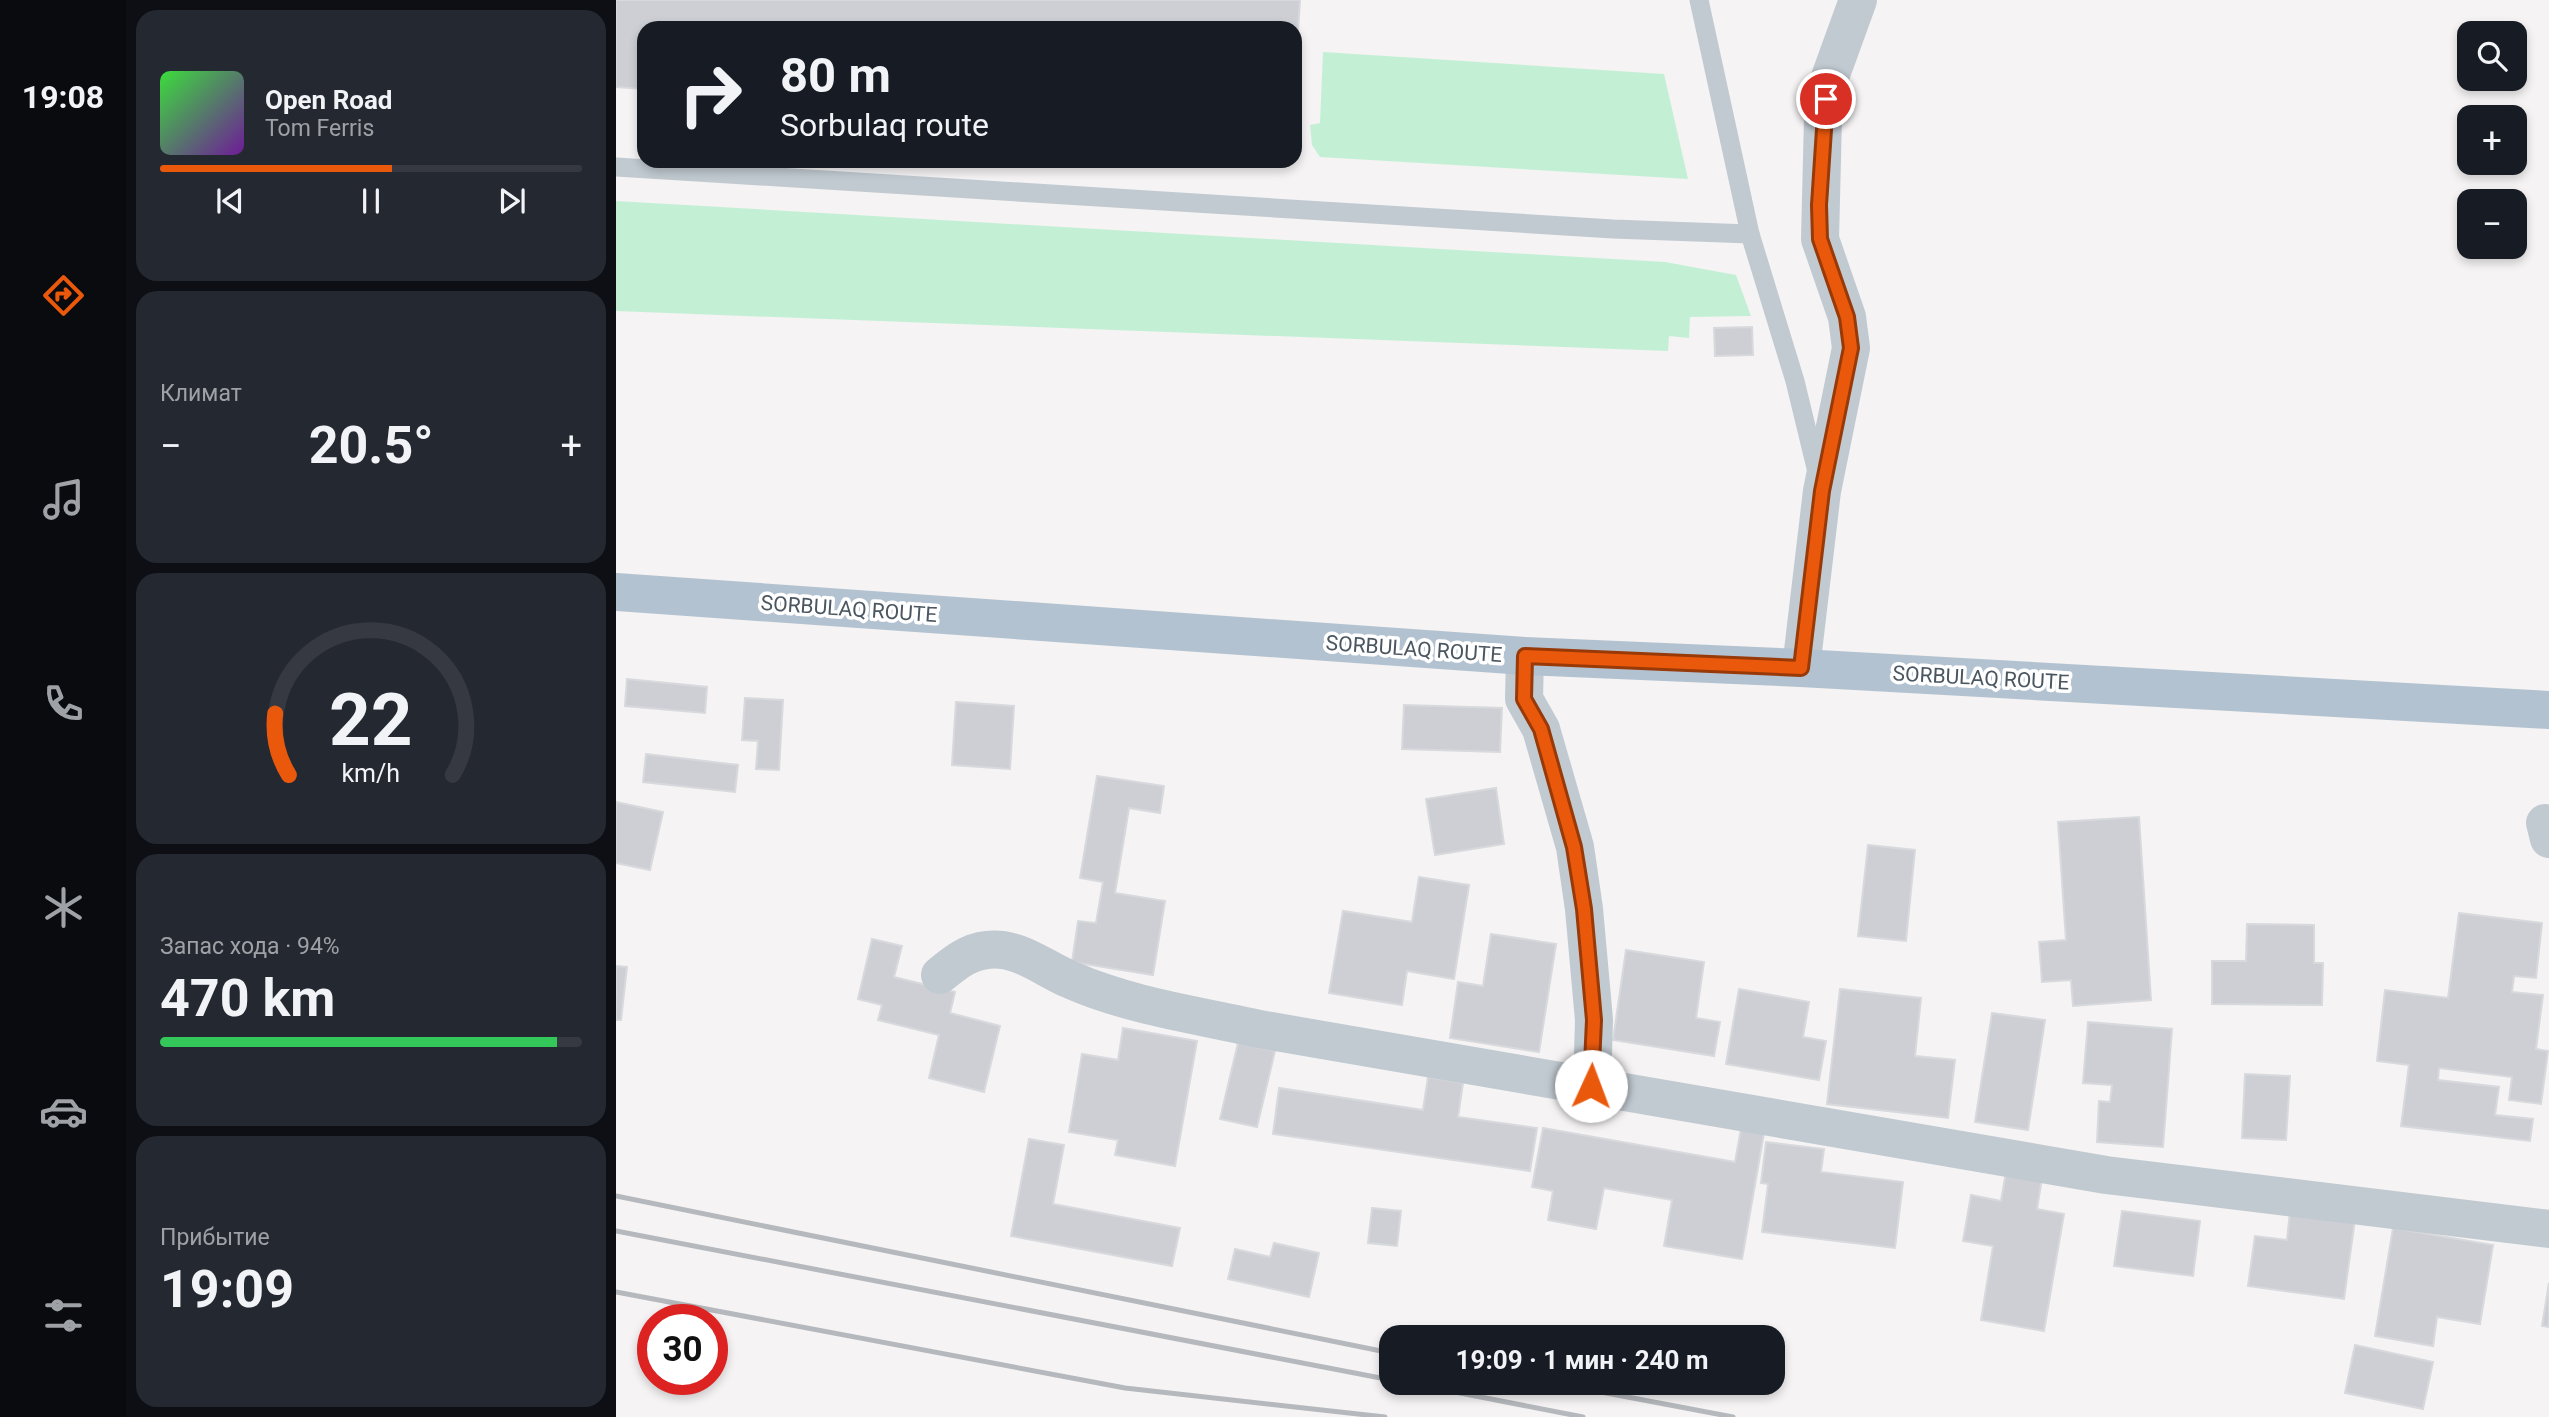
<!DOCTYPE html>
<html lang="ru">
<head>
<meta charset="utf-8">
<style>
	:root { --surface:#171b24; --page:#242831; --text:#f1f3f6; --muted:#9ea1a6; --line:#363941; --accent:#ea580c }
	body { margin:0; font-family:Roboto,sans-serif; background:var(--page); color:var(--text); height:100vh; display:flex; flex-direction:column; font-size:26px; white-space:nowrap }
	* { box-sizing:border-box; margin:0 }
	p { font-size:23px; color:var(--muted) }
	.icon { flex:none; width:38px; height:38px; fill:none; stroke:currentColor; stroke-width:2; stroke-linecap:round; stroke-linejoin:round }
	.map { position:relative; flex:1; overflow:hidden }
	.sheet { display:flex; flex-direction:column; gap:10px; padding:10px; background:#0d0f14; width:490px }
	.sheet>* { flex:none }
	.banner { position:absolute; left:21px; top:21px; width:665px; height:147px; border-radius:21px; box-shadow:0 4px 10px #0003; background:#171b24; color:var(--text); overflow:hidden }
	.buttons { position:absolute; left:1841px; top:21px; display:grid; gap:14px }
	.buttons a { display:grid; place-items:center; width:70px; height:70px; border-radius:14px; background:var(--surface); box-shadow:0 4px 10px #0003; font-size:35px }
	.speed { position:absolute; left:21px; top:1304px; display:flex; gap:14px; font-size:35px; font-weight:700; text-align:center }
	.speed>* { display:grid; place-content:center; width:91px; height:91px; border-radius:50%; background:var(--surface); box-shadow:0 4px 10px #0003; line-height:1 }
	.speed .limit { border:10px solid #d22; background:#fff; color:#111 }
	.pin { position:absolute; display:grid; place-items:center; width:60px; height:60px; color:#fff; margin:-30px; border:4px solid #fff; border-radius:50%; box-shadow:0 2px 7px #0007 }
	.me { position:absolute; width:77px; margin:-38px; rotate:2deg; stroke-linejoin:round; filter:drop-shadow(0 0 5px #0008) }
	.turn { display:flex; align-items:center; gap:24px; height:147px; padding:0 28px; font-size:32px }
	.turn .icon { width:91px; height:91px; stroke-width:2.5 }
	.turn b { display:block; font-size:49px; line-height:60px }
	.big { font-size:52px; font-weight:700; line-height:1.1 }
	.sheet .widget { flex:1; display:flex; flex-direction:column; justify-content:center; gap:10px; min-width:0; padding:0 24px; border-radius:21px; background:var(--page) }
	.sheet .dial { align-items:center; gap:0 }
	.dial svg { height:182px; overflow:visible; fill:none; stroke:var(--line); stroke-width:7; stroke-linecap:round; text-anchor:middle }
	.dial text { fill:var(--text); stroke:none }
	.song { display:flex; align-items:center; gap:21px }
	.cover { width:84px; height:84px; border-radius:10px; background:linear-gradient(135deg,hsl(120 70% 55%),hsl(280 70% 35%)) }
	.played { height:7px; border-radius:4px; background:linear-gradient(90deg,var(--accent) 55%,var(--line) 55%) }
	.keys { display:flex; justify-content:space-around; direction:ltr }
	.heat { display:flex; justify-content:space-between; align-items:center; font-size:38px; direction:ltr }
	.charge { height:10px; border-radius:5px; background:linear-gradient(90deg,#34c759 94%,var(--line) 0) }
	.trip { position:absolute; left:763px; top:1325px; width:406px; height:70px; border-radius:21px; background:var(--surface); box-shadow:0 4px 10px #0003; font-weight:700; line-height:70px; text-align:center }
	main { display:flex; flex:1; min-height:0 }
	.dock { display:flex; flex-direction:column; width:126px; justify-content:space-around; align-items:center; background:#090b0e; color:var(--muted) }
	.dock .icon { width:49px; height:49px }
	.dock .selected { color:var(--accent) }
	.dock b { font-size:32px; color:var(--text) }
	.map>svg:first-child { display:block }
	.green { fill:#c3f0d5 }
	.building { fill:#cdcfd4; stroke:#d7d9dd; stroke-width:2 }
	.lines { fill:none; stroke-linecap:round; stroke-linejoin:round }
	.lane { stroke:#c1cad1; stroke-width:19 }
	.street { stroke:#c1cad1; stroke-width:38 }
	.primary { stroke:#b3c2d0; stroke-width:38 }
	.rail { stroke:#b5b8bc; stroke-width:5 }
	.route-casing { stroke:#983908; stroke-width:18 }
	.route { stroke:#ea580c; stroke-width:12 }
	.labels { text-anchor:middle; stroke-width:7; stroke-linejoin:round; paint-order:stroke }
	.street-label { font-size:21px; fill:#4a5660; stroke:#fff }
</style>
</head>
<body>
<main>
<nav class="dock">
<b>19:08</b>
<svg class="icon selected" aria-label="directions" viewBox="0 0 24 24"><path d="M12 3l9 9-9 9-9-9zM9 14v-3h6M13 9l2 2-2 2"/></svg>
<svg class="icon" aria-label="music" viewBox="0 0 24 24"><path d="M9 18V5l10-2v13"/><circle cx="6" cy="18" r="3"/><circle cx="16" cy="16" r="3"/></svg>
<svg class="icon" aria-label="phone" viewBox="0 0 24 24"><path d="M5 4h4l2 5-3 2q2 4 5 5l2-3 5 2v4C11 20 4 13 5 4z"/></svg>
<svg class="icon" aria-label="climate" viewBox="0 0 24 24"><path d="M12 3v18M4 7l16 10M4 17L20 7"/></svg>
<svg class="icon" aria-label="car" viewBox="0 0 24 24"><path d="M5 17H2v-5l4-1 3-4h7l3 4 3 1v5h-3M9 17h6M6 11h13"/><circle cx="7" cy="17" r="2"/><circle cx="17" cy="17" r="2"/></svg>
<svg class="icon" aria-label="filters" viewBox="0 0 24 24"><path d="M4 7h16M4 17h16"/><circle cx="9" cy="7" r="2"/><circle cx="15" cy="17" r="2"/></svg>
</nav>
<section class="sheet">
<div class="widget">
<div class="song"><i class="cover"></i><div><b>Open Road</b><p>Tom Ferris</p></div></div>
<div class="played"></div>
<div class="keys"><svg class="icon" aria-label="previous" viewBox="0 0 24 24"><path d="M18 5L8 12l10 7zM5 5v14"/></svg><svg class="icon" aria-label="pause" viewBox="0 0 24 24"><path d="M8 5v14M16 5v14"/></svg><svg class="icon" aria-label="next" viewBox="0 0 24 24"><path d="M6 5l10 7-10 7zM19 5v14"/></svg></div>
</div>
<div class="widget"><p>Климат</p>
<div class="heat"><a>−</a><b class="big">20.5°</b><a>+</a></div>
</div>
<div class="widget dial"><svg viewBox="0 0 100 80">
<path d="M14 69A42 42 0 1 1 86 69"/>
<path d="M14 69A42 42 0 0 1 8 42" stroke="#ea580c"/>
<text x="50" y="56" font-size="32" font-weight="700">22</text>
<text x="50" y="72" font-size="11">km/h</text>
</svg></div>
<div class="widget"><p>Запас хода · 94%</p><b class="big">470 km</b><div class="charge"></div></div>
<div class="widget"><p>Прибытие</p><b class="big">19:09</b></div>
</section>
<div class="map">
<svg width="1933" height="1417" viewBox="0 0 1933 1417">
	<rect width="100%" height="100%" fill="#f5f3f3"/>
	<!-- green -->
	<g class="green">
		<path d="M707,52L1048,74L1072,179L704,157L696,145L694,125L704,123Z"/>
		<path d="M0,201L1049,262L1120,275L1135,316L1074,317L1073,338L1053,336L1052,351L0,311Z"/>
	</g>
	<!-- building -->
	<g class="building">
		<path d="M0,0H684L679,77V28H28V89L0,87Z"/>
		<path d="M1136,327L1137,355L1099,356L1098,328Z"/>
		<path d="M11,679L91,687L89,713L9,706Z"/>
		<path d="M129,698L167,700L163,770L140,769L142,741L126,740Z"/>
		<path d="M340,702L398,706L394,769L336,765Z"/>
		<path d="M788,705L886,708L884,752L786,749Z"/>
		<path d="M30,754L122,765L119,792L27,782Z"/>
		<path d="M481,776L548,786L544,813L513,808L499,893L549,901L537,975L456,962L462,921L480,923L487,882L464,878Z"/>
		<path d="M880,788L888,844L819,855L810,799Z"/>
		<path d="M0,802L47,812L34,870L0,863Z"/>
		<path d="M1523,817L1535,1000L1457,1006L1455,980L1426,982L1423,942L1450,940L1442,822Z"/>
		<path d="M1252,845L1299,850L1290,941L1242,936Z"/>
		<path d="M803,877L853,885L838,979L791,971L786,1005L713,993L727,911L796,922Z"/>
		<path d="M1843,913L1926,923L1920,978L1898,976L1896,992L1927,995L1920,1049L1932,1051L1925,1104L1893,1100L1896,1077L1823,1068L1822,1080L1883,1087L1879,1115L1917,1119L1914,1141L1785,1126L1793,1065L1761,1061L1769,990L1832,998Z"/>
		<path d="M1631,924L1698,925V963H1707L1706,1005L1596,1004V961H1630Z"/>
		<path d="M875,934L940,944L923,1052L834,1038L842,982L867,986Z"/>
		<path d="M256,939L286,946L278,977L339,992L334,1013L384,1026L368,1092L313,1078L323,1035L262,1020L266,1005L242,999Z"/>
		<path d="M1010,950L1088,962L1080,1018L1104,1022L1098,1056L997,1040Z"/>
		<path d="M0,966L11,967L5,1020H0Z"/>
		<path d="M1123,989L1193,1002L1187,1037L1210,1041L1203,1080L1110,1064Z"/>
		<path d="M1224,989L1305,998L1299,1056L1339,1060L1332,1118L1211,1104Z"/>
		<path d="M1376,1013L1429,1020L1412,1130L1359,1122Z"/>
		<path d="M1472,1022L1556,1029L1547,1147L1481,1142L1483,1101L1494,1102L1496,1085L1467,1083Z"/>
		<path d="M507,1028L581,1041L559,1166L499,1155L502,1140L453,1132L466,1054L502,1060Z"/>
		<path d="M622,1043L659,1051L641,1127L604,1119Z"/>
		<path d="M1629,1074L1674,1076L1670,1140L1626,1138Z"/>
		<path d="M812,1077L847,1083L842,1117L921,1128L914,1171L657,1134L663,1088L807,1110Z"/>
		<path d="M927,1128L1119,1162L1125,1129L1148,1133L1126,1259L1048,1246L1056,1200L988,1188L980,1229L932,1220L937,1191L916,1187Z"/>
		<path d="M413,1139L448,1145L437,1204L564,1228L556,1266L395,1236Z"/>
		<path d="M1150,1142L1208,1149L1205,1172L1287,1182L1279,1248L1146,1232L1152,1184L1145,1183Z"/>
		<path d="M1390,1172L1426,1178L1421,1209L1448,1214L1428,1331L1365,1320L1377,1246L1347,1241L1355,1195L1385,1201Z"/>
		<path d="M756,1208L785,1211L781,1246L752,1243Z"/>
		<path d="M1506,1211L1584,1221L1577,1276L1498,1266Z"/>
		<path d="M1674,1211L1739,1219L1728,1299L1632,1286L1639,1236L1671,1240Z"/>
		<path d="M1777,1228L1877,1245L1864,1324L1821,1317L1817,1346L1759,1336Z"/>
		<path d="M658,1243L703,1253L693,1297L612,1279L619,1249L654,1257Z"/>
		<path d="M1933,1283V1327L1926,1326Z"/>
		<path d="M1739,1345L1817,1362L1807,1409L1729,1393Z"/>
	</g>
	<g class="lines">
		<!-- lane -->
		<g class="lane">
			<path d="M0,167L997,229L1134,234L1083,0"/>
			<path d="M1134,234L1179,381L1201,472"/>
		</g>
		<!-- street -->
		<g class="street">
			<path d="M909,656L908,699L925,729L959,847L968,909L978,1020L976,1086"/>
			<path d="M1185,668L1206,491L1235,348L1231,317L1204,239L1207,118L1213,80L1242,0"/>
			<path d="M1929,823L1933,839"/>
			<path d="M324,975C339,963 352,952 371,950C403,946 428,969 455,980C514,1006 581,1015 643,1029L1490,1175L1933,1229"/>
		</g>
		<!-- primary -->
		<path class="primary" d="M0,592L909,656L1185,668L1933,710"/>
		<!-- rail -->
		<g class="rail">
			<path d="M0,1196L775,1353"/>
			<path d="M0,1231L775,1380"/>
			<path d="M0,1292L509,1388L769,1417"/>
			<path d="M788,1382L967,1417"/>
			<path d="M932,1382L1117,1417"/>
		</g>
	</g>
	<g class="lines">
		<!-- route casing -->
		<g class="route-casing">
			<path id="route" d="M975,1086L978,1020L968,909L958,847L925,729L908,699L909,656L1185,668L1206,491L1235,348L1231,317L1204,239L1203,205L1210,99"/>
		</g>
		<!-- route -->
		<use href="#route" class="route"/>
	</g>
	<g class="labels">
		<!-- street labels -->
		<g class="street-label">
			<text transform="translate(233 609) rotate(4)" y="7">SORBULAQ ROUTE</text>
			<text transform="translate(798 649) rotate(4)" y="7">SORBULAQ ROUTE</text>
			<text transform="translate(1365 678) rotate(3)" y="7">SORBULAQ ROUTE</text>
		</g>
	</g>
</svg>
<div class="buttons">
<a><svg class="icon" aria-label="search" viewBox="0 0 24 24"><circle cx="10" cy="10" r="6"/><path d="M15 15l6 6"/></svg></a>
<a>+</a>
<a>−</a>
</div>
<div class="speed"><div class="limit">30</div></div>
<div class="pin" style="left:1210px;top:99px;background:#d93025"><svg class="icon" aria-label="arrive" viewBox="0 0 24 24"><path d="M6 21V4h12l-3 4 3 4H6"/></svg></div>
<svg class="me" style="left:975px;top:1086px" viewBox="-20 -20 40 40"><circle r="19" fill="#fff"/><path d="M0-13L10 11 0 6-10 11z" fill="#ea580c"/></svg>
<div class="trip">19:09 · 1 мин · 240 m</div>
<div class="banner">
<div class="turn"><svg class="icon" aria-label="right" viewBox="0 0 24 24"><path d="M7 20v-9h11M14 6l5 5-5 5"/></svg><div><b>80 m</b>Sorbulaq route</div></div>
</div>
</div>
</main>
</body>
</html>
